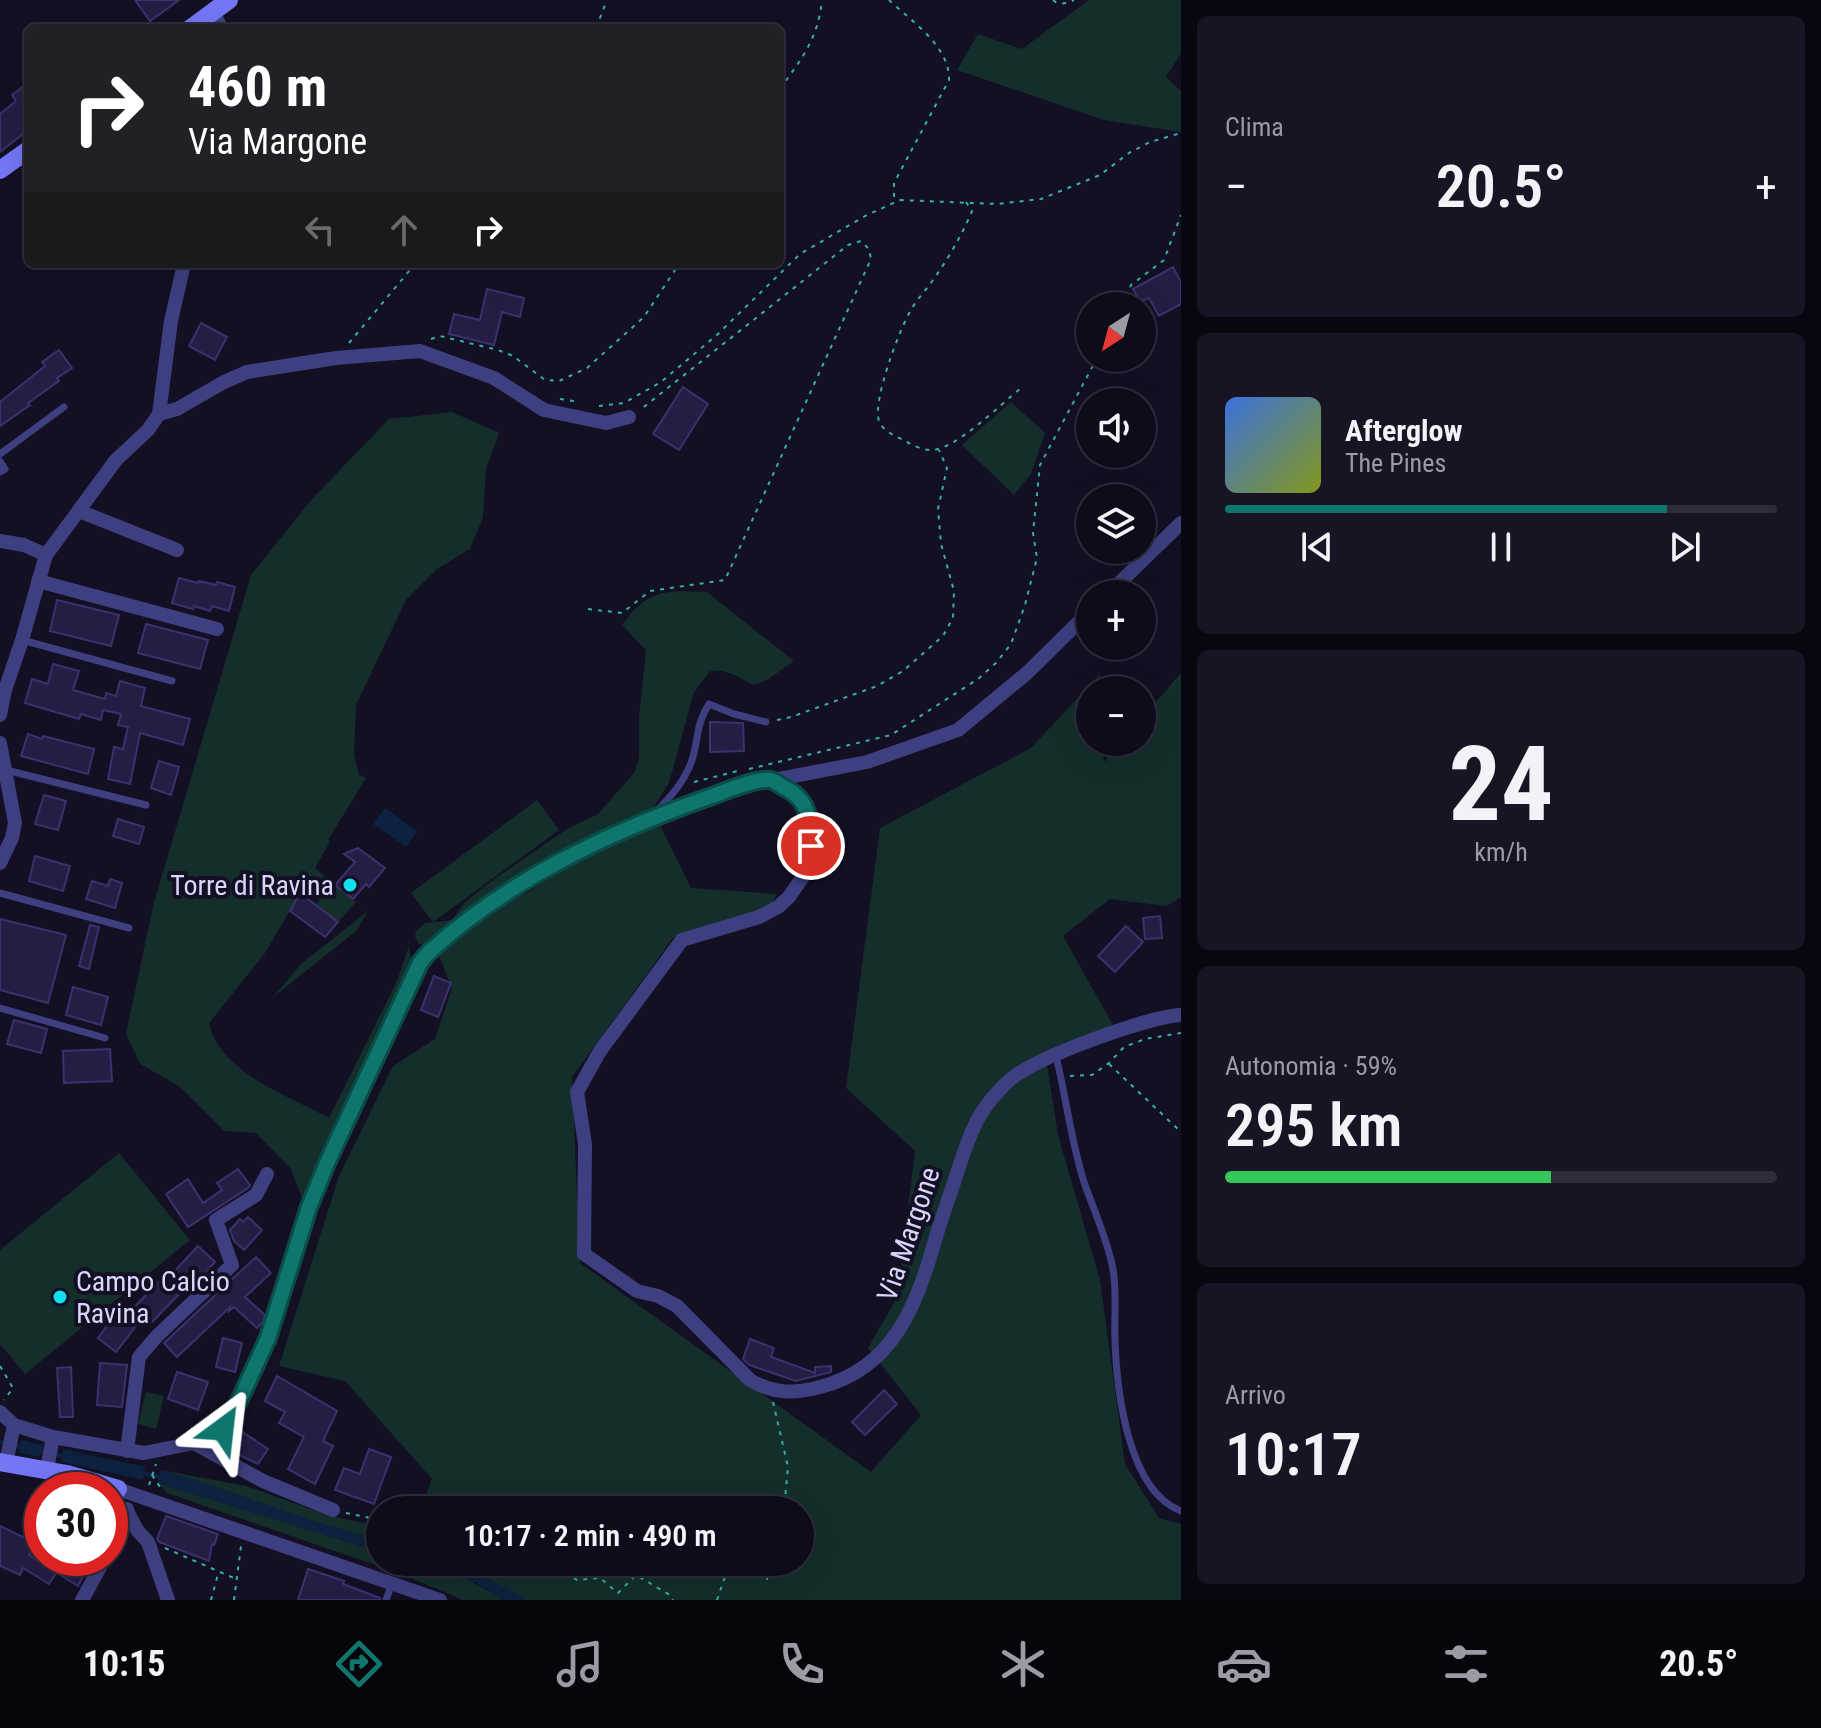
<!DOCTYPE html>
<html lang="it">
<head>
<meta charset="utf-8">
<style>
	:root { --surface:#0e0c1b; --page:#171524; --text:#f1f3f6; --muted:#9b9ba3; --line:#2e2c3a; --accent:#0f766e }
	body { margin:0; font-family:"Roboto Condensed",sans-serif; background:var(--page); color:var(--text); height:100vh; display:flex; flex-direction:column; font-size:30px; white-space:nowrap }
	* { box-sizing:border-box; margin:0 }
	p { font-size:26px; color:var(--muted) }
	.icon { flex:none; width:44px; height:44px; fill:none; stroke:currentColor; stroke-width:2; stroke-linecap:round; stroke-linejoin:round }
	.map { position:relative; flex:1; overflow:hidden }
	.drawer { display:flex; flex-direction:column; gap:16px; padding:16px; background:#08070f; width:640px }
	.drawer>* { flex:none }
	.banner { position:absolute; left:24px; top:24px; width:760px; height:244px; border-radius:12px; box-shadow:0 8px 32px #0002,0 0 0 2px var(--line); background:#202124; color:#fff; overflow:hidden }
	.needle { width:52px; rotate:216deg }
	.fabs { position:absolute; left:1076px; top:292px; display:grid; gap:16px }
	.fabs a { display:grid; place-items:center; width:80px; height:80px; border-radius:50%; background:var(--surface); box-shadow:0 8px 32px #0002,0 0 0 2px var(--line); font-size:40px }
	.speed { position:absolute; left:24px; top:1472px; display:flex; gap:16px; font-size:40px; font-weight:700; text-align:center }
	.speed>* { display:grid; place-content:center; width:104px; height:104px; border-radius:50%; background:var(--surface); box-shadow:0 8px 32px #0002,0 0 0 2px var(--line); line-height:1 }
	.speed .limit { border:12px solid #d22; background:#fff; color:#111 }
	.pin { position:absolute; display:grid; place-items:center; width:68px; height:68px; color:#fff; margin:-34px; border:4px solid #fff; border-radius:50%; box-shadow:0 2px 8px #0007 }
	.me { position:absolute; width:88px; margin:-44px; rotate:30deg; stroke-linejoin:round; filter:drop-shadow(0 0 6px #0008) }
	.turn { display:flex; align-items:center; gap:28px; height:168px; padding:0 32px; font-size:36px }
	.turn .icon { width:104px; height:104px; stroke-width:2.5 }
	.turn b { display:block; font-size:56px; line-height:68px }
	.lanes { display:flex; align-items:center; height:76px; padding:0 32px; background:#0003; justify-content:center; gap:40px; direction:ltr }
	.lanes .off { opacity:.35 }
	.big { font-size:60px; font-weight:600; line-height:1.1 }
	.drawer .widget { flex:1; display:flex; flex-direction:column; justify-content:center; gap:12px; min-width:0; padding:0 28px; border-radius:12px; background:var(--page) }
	.drawer .dial { align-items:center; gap:0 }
	.dial b { font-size:104px; line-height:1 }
	.song { display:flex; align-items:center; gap:24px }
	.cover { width:96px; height:96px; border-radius:12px; background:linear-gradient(135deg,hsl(220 70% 55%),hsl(70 70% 35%)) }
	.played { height:8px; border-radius:4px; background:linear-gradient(90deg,var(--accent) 80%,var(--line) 80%) }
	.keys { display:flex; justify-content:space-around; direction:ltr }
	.heat { display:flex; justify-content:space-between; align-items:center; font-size:44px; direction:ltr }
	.charge { height:12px; border-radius:6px; background:linear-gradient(90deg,#34c759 59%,var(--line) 0) }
	.trip { position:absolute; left:366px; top:1496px; width:448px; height:80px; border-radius:40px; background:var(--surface); box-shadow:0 8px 32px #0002,0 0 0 2px var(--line); font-weight:600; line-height:80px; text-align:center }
	.menu { display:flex; height:128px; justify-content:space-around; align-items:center; background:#06050b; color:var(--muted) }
	.menu .icon { width:56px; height:56px }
	.menu .current { color:var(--accent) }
	.menu b { font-size:36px; color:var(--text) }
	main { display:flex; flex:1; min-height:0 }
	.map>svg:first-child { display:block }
	.green { fill:#142e2c }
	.water { fill:#0d2240 }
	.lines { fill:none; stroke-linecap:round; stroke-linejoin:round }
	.stream { stroke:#0d2240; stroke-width:4 }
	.building { fill:#241e44; stroke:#3b316e; stroke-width:2 }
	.path { stroke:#37afa3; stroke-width:2; stroke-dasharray:4 6; stroke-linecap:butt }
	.lane { stroke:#3e3f80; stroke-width:7 }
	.street { stroke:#3e3f80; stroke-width:14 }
	.secondary { stroke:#7476f6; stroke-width:18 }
	.route-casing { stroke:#0a4d48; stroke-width:20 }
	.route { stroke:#0f766e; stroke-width:14 }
	.poi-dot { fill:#0fe2ef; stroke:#131024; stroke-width:3 }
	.labels { text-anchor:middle; stroke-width:8; stroke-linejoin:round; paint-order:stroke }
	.poi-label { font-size:28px; fill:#d9d6fc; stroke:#131024; text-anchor:end }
	.street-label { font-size:28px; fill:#d9d6fc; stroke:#131024 }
</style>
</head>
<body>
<main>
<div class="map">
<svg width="1181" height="1600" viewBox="0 0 1181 1600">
	<rect width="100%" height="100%" fill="#131024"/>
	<!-- green -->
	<g class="green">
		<path d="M1089,0H1181V53L1166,77L1181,91V132L1104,120L957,70L978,34L1022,49Z"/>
		<path d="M1011,402L1045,433L1031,474L1014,495L962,445Z"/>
		<path d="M452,412L499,433L486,469L483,517L470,549L437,569L406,600L356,705L354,755L359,775L366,778L328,840L330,842L315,868L356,902L338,922L316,905L320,899L303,888L265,953L209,1023C219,1072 290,1097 329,1118L397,981L409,946L411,960L404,984L305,1206L291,1169L256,1133L224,1131L179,1086L140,1064L126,1034L153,906L251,575L312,499L389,419Z"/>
		<path d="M680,591L707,592L794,661L767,680L754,685C739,678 727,668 710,671L694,692L669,783L652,810L528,871L511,881L427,946L419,944L415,937L416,931L425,923L452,920L465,902L497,877L567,829L598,814L634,773L639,759V718L646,650L622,625C641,601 649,593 680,591Z"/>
		<path d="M1181,673V897L1167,906L1110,899L1063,936L1113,1025L1045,1052L1058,1135L1100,1280L1125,1464L1159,1518L1181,1524V1600H527L457,1562H800V1510H420L432,1479L345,1381L279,1366L339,1176L393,1066L435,1039L452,988L437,951L508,895L524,894L532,890L567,862L658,821L691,888L777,894L772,903L758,913L673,938L572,1077L580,1263L871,1472L921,1415L868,1348L897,1298L915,1151L846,1088L880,828L1031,748L1100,674L1101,690H1090V742H1102L1104,762L1121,742H1142V718Z"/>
		<path d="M537,800L559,830L433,922L411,893Z"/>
		<path d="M368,911L356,931L272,998L301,964Z"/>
		<path d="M119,1153L190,1240L25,1374L0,1344V1250Z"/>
		<path d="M146,1392L164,1396L156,1429L138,1424Z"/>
		<path d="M161,1470L246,1486L330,1516L380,1526V1540C305,1522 235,1491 161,1470Z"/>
		<path d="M158,1483L380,1552V1562C431,1562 461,1573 504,1600H463L401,1574L167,1493Z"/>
	</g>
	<!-- water -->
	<g class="water">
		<path d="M385,808L417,831L406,847L373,824Z"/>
		<path d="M21,1440L43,1445L40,1457L19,1453Z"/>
		<path d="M63,1449L145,1467L143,1480L61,1462Z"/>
		<path d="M161,1470C235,1491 305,1522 380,1540V1552L158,1483Z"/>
		<path d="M415,1562H457L527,1600H504L475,1582Z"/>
	</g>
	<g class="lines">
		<!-- stream -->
		<g class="stream">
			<path d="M0,1442L24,1448"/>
			<path d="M36,1450L67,1457"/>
			<path d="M142,1473L164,1478"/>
		</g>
	</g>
	<!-- building -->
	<g class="building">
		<path d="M135,0H179L150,21Z"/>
		<path d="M28,83V130L0,152V114L16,101L12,95Z"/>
		<path d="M1173,267L1181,282V304L1159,316L1149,298L1140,302L1133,289Z"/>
		<path d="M487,289L524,298L520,317L502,312L494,345L449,334L454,314L480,320Z"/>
		<path d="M201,323L227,337L215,360L189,346Z"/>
		<path d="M59,350L72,368L57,378L59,381L28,403L30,405L0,426V402L45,366L42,362Z"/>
		<path d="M683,387L708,404L679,450L653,434Z"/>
		<path d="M179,578L198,583L199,581L216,585L217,582L235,587L229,611L212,606L210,611L194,606L193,609L172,603Z"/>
		<path d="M57,600L119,615L111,646L50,631Z"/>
		<path d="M146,624L208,640L200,669L138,653Z"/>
		<path d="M53,664L79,671L73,690L105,699L106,693L116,696L120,681L145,688L141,706L190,719L183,745L140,733L130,784L108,779L114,747L123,749L128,727L118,725L121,714L103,710L101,720L81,714L79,719L25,703L32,679L48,684Z"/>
		<path d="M710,722L743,723L744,751L710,752Z"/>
		<path d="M28,734L42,739L43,736L94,749L88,774L21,756Z"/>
		<path d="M159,761L179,767L171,795L151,788Z"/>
		<path d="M44,795L66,801L58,830L35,824Z"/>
		<path d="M118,819L144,827L139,844L113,836Z"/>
		<path d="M358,848L385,868L369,887L366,884L353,899L335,885L355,862L344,854Z"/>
		<path d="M35,856L70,866L63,891L29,881Z"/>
		<path d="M110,879L122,883L115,908L86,899L92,881L108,886Z"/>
		<path d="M300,893L338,922L325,937L290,911Z"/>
		<path d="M1160,916L1162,938L1145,939L1143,918Z"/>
		<path d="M0,919L66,935L48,1003L0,990Z"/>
		<path d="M90,925L99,927L89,969L79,966Z"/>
		<path d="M1126,926L1143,942L1115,972L1098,956Z"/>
		<path d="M434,976L451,983L438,1017L421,1010Z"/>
		<path d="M73,987L108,997L101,1025L66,1015Z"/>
		<path d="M14,1020L47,1029L41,1053L7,1044Z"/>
		<path d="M110,1049L112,1081L64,1083L63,1051Z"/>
		<path d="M238,1169L250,1185L248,1188L188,1227L166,1194L188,1179L203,1203L222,1190L217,1183Z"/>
		<path d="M248,1217L262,1230L244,1250L234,1241L230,1230L240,1219L243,1222Z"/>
		<path d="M198,1246L215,1262L194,1285L191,1282L150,1324L143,1317L116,1352L98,1338L115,1315L122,1320L167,1273L170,1276Z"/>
		<path d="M256,1257L271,1273L245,1297L265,1315L263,1322L257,1328L234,1307L229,1311L230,1307L177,1357L164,1343Z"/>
		<path d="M223,1338L242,1343L235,1372L216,1367Z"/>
		<path d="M750,1339L774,1348L771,1357L815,1373V1367L831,1366V1372L796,1381L749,1365L743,1359Z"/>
		<path d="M100,1363L127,1365L122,1407L97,1405Z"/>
		<path d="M71,1367L73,1417H60L57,1368Z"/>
		<path d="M177,1372L208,1382L198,1410L168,1399Z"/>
		<path d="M277,1376L337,1411L323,1441L333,1446L315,1484L288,1469L304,1437L279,1423L285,1412L265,1401Z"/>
		<path d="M884,1390L897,1404L865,1435L852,1422Z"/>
		<path d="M238,1429L268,1449L258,1464L225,1448Z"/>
		<path d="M369,1449L391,1457L374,1504L335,1490L344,1468L360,1474Z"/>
		<path d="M166,1516L218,1534L214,1545L212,1544L209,1561L159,1542L157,1539Z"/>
		<path d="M0,1526L35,1543L29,1555L56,1573L49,1584L23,1568L20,1575L0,1566Z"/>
		<path d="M62,1558H92L78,1586L54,1571Z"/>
		<path d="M308,1569L344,1581L343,1584L380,1598V1600H298Z"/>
	</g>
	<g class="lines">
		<!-- path -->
		<g class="path">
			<path d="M889,0C911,21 950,46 949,80L894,183V196L900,200L997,204L1041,199L1100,175L1129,153L1150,142L1181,133"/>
			<path d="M1053,0C1058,5 1067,4 1074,0"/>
			<path d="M596,28L607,0"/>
			<path d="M780,89C802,58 818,39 822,0"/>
			<path d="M966,202L972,211C962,235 948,259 933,280C926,290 917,299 911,310C900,328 872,401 879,421C883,432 898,437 907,442C914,446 923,450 930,450C953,452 1001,404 1020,389"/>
			<path d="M1123,306L1131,285L1164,260L1181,215"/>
			<path d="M431,339L440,336L498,350L513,356L545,380L559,381L587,368L644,317L679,264"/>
			<path d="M349,343L415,264"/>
			<path d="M560,399L574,401"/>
			<path d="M599,406L624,403L661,382L718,334L800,254L865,216L900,200"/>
			<path d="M588,609L622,613L650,591L725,580L871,259L869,249L861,241L848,245L640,410"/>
			<path d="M777,720L791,717L877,686L903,671L943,636L953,618L954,591L941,544L938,509L947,468L939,450"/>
			<path d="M749,769L891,735L978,679L996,663L1011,644L1025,605L1037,558L1033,533L1040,465L1097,358"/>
			<path d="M694,782L738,771"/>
			<path d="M1109,1064L1181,1132"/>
			<path d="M1070,1076L1092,1075L1109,1063L1124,1047L1145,1039L1181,1033"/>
			<path d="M0,1366L13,1388L4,1400"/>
			<path d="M773,1402L788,1467L784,1510"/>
			<path d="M152,1475L160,1487"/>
			<path d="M149,1485L156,1464"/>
			<path d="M346,1513L380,1520"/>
			<path d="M165,1548L236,1579"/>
			<path d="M519,1562L529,1565L552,1563L577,1580L600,1578L618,1593L636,1575L670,1595L673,1600"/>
			<path d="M755,1562L767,1579L770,1562"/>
			<path d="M211,1600L218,1574"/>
			<path d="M234,1600L241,1546"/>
			<path d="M717,1600L730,1562"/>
		</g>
		<!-- lane -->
		<g class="lane">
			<path d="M0,454L64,407"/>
			<path d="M0,461L5,469L0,472"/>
			<path d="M22,640L172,681"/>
			<path d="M6,770L146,805"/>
			<path d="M654,814C669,798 683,784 691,763C699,741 695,725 709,704L734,714L766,722"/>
			<path d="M0,893L129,928"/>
			<path d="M0,1008L105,1038"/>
			<path d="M1056,1056C1066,1097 1071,1141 1084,1182C1094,1211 1107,1238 1113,1269C1117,1292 1114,1318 1115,1342C1117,1392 1128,1491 1181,1511"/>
			<path d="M386,1600L392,1583"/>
		</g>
		<!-- street -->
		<g class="street">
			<path d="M213,11L221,28"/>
			<path d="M159,414L177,409L224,382L247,372L336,358L420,351L494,378L544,410L606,423L629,417"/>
			<path d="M79,511L177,550"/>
			<path d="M0,541L24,545L46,555"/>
			<path d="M38,581L217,629"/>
			<path d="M1108,594L1181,523"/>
			<path d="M0,715L5,690L22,640L46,555L116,460L148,430L159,414L171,321L184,264"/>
			<path d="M0,743L15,823L12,838L0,863"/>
			<path d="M770,780L798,795L810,815L811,846L804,875L789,897L778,907L759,917L682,940L600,1051L577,1092L585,1144L584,1254L637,1291L658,1296L677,1306L750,1380C774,1394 794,1394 820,1387C895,1368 917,1303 936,1237C943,1213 952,1190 959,1167C967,1144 974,1120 990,1101C996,1094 1003,1085 1011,1079C1037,1057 1147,1017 1181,1015"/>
			<path d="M0,1412L14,1425L53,1437L144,1453L194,1443L223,1429L240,1399L268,1338L309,1207L327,1163L420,963L427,954L506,891L650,818L742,786L867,762L958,730L1027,673L1090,611"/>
			<path d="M194,1443L263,1481L333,1510"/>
			<path d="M127,1451L139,1357L157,1336L232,1265L216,1220L256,1195L267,1174"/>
			<path d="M6,1463L14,1425"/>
			<path d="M47,1469L53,1437"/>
			<path d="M118,1489L440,1600"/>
			<path d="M128,1513L137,1530L148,1542L168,1600"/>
			<path d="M110,1548L128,1513L127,1509"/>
			<path d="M82,1600L105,1558"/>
		</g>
		<!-- secondary -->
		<g class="secondary">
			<path d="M191,28L229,0"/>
			<path d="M0,170L28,150"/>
			<path d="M0,1462L67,1474L118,1489"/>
		</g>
	</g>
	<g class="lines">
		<!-- route casing -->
		<g class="route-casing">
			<path id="route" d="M223,1429L240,1399L268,1338L309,1207L327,1163L420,963L427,954C507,880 609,832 712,796C726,791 756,778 771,780C775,781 782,787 787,789C810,801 810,822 811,846"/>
		</g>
		<!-- route -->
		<use href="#route" class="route"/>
	</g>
	<!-- markers -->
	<g class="poi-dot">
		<circle cx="350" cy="885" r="8"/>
		<circle cx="60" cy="1297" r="8"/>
	</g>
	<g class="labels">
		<!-- poi labels -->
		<g class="poi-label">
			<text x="334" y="895">Torre di Ravina</text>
			<text x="76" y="1291" text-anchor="start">Campo Calcio<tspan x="76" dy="32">Ravina</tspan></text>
		</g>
		<!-- street labels -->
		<g class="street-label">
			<text transform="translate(908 1234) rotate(-71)" y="10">Via Margone</text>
		</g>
	</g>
</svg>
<div class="fabs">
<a><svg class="needle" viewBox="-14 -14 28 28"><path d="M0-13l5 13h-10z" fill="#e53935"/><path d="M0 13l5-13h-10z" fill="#9b9ba3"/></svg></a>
<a><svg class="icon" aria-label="sound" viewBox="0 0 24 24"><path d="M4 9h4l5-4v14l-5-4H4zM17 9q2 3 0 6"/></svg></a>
<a><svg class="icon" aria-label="layers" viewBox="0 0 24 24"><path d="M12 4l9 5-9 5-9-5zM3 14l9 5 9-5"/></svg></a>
<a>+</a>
<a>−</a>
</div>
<div class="speed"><div class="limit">30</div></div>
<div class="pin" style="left:811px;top:846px;background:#d93025"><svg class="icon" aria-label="arrive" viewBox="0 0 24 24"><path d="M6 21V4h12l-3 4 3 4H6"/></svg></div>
<svg class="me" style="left:223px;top:1429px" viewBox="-20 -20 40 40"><path d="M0-17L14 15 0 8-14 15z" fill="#0f766e" stroke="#fff" stroke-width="4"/></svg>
<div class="trip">10:17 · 2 min · 490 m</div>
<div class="banner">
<div class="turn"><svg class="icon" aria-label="right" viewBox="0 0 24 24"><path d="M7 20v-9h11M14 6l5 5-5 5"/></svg><div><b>460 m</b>Via Margone</div></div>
<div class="lanes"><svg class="icon off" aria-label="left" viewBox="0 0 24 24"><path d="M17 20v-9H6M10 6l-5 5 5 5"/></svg><svg class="icon off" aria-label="ahead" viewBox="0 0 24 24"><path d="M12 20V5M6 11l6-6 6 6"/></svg><svg class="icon" aria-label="right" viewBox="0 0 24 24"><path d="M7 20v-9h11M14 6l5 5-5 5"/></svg></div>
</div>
</div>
<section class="drawer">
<div class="widget"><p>Clima</p>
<div class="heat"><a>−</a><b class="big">20.5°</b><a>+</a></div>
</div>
<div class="widget">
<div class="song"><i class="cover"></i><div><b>Afterglow</b><p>The Pines</p></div></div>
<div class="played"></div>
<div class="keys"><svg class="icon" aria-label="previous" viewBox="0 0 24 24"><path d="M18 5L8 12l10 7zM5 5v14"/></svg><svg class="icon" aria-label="pause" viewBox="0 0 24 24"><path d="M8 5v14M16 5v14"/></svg><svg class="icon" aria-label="next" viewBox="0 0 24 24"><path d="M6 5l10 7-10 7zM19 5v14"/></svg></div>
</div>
<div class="widget dial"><b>24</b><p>km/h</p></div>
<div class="widget"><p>Autonomia · 59%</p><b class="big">295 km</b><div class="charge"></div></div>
<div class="widget"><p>Arrivo</p><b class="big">10:17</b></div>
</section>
</main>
<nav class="menu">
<b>10:15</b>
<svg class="icon current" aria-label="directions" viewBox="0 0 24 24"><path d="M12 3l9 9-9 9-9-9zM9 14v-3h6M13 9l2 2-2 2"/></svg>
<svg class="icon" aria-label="music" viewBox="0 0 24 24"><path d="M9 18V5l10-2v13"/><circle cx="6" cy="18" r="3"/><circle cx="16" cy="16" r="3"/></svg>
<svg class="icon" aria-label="phone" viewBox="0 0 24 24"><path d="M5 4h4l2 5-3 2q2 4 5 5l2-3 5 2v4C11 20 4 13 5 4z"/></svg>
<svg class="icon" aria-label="climate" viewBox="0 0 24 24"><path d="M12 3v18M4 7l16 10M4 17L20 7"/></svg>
<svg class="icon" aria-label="car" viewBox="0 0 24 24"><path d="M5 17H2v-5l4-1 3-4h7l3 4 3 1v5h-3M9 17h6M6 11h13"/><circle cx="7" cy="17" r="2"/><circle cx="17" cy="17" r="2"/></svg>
<svg class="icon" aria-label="filters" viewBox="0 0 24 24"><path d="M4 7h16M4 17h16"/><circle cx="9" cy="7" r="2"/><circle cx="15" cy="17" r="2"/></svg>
<b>20.5°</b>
</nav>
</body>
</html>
